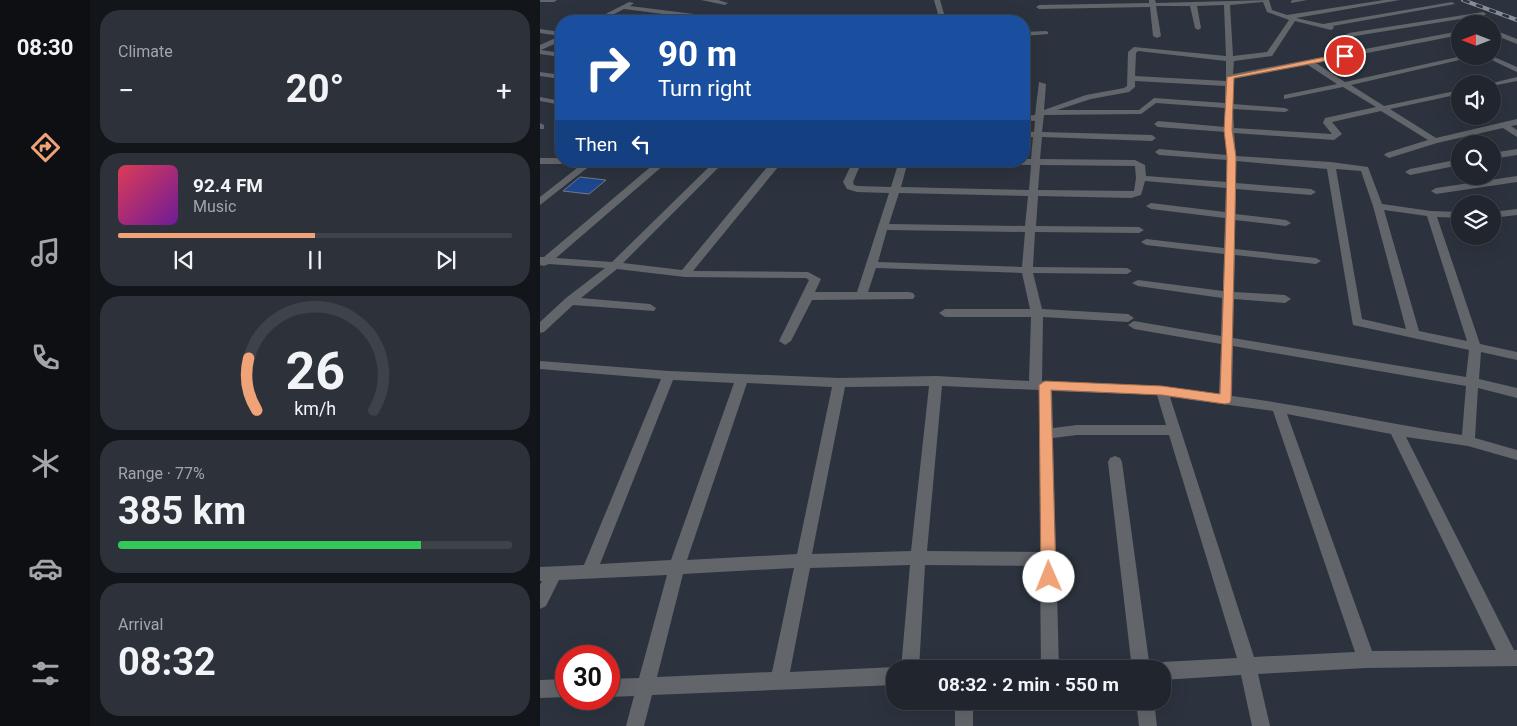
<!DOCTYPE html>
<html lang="en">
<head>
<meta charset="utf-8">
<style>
	:root { --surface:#21262e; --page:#2d323a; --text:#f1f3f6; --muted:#a2a5aa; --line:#3e434a; --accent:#efa377 }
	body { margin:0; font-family:Roboto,sans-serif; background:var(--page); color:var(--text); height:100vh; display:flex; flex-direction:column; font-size:19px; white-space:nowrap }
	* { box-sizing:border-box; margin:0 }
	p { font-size:16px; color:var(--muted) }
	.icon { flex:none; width:28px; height:28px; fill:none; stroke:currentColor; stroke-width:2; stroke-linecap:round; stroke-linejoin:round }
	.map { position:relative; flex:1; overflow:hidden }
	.panel { display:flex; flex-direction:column; gap:10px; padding:10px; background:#121519; width:450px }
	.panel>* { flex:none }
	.guide { position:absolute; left:15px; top:15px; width:475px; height:152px; border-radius:20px; box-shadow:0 5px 20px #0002,0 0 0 1px var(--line); background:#1a4fa0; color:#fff; overflow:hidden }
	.needle { width:32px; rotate:270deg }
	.tools { position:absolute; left:911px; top:15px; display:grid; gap:10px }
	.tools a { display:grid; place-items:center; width:50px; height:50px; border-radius:50%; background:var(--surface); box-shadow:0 5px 20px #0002,0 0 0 1px var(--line); font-size:25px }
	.speed { position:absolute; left:15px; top:645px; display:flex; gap:10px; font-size:25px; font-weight:700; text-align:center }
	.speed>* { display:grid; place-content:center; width:65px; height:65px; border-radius:50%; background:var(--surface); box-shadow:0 5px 20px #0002,0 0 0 1px var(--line); line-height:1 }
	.speed .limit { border:8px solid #d22; background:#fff; color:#111 }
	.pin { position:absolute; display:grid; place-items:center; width:42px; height:42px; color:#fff; margin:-21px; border:2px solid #fff; border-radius:50%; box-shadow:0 1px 5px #0007 }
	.me { position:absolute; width:55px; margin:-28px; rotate:359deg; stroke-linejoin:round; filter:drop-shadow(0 0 4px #0008) }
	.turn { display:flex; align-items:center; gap:18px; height:105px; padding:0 20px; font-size:22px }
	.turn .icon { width:65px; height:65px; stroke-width:2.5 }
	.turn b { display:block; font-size:35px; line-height:42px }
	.then { display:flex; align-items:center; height:48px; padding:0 20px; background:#0003; gap:10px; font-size:19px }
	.big { font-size:38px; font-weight:700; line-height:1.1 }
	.panel .card { flex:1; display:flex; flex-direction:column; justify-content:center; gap:8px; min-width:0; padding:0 18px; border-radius:20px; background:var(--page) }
	.panel .dial { align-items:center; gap:0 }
	.dial svg { height:130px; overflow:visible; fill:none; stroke:var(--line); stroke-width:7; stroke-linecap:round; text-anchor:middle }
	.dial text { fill:var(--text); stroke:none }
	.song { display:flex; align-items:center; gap:15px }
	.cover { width:60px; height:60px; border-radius:8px; background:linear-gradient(135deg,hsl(350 70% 55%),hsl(280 70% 35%)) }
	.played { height:5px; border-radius:2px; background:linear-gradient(90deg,var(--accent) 50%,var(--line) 50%) }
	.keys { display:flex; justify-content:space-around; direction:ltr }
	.heat { display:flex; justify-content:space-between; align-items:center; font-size:28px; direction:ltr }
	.charge { height:8px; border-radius:4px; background:linear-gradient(90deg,#34c759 77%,var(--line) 0) }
	.trip { position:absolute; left:346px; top:660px; width:285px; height:50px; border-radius:20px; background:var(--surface); box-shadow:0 5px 20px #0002,0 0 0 1px var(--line); font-weight:700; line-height:50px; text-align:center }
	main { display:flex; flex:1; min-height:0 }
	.menu { display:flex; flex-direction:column; width:90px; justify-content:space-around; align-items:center; background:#0d0f12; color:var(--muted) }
	.menu .icon { width:35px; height:35px }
	.menu .on { color:var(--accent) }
	.menu b { font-size:22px; color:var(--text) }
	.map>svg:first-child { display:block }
	.building { fill:#1d4790; stroke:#717986 }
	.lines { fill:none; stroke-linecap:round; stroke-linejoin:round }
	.minor { fill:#62666b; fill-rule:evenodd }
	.rail-casing { stroke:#898f98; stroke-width:4 }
	.rail { stroke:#2c333e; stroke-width:2.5; stroke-dasharray:7; stroke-linecap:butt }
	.route { fill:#efa377; stroke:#9b6a4d }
</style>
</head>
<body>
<main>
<nav class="menu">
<b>08:30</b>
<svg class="icon on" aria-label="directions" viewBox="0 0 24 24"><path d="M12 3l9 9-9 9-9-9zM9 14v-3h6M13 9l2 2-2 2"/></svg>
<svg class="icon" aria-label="music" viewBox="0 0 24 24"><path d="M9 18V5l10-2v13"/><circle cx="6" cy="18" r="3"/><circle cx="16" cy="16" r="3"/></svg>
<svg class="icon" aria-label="phone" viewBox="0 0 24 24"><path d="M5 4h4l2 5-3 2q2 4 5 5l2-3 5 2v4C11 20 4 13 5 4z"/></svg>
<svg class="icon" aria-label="climate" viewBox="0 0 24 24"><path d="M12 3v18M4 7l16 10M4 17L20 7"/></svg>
<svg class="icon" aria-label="car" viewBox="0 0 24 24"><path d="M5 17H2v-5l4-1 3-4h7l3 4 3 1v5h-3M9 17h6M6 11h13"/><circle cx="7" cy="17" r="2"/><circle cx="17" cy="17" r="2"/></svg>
<svg class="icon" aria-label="filters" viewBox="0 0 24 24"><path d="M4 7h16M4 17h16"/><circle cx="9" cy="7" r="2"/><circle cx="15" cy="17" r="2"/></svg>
</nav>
<section class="panel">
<div class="card"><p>Climate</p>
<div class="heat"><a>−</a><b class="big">20°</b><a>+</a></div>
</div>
<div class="card">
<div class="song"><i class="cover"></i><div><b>92.4 FM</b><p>Music</p></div></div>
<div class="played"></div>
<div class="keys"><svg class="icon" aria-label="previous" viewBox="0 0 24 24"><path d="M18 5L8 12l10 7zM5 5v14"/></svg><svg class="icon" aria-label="pause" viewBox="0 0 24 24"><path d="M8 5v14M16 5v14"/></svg><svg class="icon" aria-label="next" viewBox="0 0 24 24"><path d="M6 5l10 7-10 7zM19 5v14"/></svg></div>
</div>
<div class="card dial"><svg viewBox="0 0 100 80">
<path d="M14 69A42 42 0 1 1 86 69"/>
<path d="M14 69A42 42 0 0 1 9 37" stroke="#efa377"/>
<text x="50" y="56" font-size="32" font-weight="700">26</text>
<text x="50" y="72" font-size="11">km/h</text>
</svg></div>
<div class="card"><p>Range · 77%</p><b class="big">385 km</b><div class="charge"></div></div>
<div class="card"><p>Arrival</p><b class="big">08:32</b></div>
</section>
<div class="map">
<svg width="977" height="726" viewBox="0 0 977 726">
	<rect width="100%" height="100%" fill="#2c333e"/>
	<!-- building -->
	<path class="building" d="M40,177L66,180L49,194L23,191Z"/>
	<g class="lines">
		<!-- minor -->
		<g class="minor">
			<path d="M0,0H17L14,2H0Z"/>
			<path d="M161,0H178L188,3L185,5Z"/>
			<path d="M394,0H400L406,21H400Z"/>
			<path d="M609,0H615L616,3L729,0L732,10L747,15L844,0H860L756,18L783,24L912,2L915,4L793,26L794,28L791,30L755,21L732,56L694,61L693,74L920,31V35L776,63L805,82L922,56H937L811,85L844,106L920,90V94L850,109L896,138L977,119V125L971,126L977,130V137L963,128L897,143L849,158L844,155L846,153L888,140L841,111L792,122L802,134L794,140L694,133L696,156L791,162L828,167L842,204L891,211L920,212V218L897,217L940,344L977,352V360L941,352L939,379L977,388V398L938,388L935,438L977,450V460L928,446L866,437L974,650H977V666L826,668L718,674L730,726H712L701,675L622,680V669H614L616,665L622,662L697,658L629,435H537L513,438L519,669H501L500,566L385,565L379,669H361L370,565L270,568L250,672L355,667L359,669H355V685L112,695L104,726H86L94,696L69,697V679L99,678L127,575L19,580L6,606L0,609V585L2,581H0V567L44,565L121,379L0,369V361L129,371L299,378L396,376L489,381L491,317H405L399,313L405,309H490L482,273L336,268L328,292H369L373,293L375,296L373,299L272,300L251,341L245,345L239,341L269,280L266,278L145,277L77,269L41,298L110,304L116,308L114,311L33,305L4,332L0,333V322L26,298L65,268L9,264L4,266L0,265V257H4L114,164L103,161H292L289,167L286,168L238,167L153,271L268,272L281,279L275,292H317L349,193L317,192L307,189L303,182L313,161H322L313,182L314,185L317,186L351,187L359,161H368L361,187L489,190L491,165L384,164L380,161H484V159H491L493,137H484V131L494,132L495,121L484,120V116L495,115L499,82L506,84L504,110L546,95L584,88L587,86L588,52L594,47L686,56L684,5L657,6L661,28L658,30L655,28L650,6H616L621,36L617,38L613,36L610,7L499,9L496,7L499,5L609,3ZM723,2L727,12L749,20L727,52L693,56L690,5ZM598,51L686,61V81L595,76L596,53ZM768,65L797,84L744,95V99L803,87L836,107L785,118L783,123L792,134L694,128L693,109L745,112L749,110L745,108L693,104V79ZM595,81L685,86V103L614,98L599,110H517L551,99L589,92L595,87ZM616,103L685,108V127L618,121L614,124L618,127L686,132L687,155L619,149L615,152L619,155L687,160V182L606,176L605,165L595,160L500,159L502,137L612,141L616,138L612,135L502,132L504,115L601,114ZM696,161L787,169L813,325L929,350L926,377L693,338L694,299L745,303L751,299L745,295L694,292L695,255L776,264L781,261L776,258L695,249V220L746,226L751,223L746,220L695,214L696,189L771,195L776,192L771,189L696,183ZM125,164L171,165L72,262L16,258ZM181,165L228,166L142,270L83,263ZM500,165L594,166H595L596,178L594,191L498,190ZM796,169L821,171L833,206L866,329L822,319ZM605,181L686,188L685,212L611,203L606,206L611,209L685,218L684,248L606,239L601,242L606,245L684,254L683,291L598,280L592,283L598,286L682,298L681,336L594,321L588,325L594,329L681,344L679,394L622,386L502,381L503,317L588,322L594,318L588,314L502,309L493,273L587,274L592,271L587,268L493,267L495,232L599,233L604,230L599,227L496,226L498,196L591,198L601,195ZM359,193L488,196L485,226L349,224ZM844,210L887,216L927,341L879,331ZM347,230L485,232L482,267L338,262ZM693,346L926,386L922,435C845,423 769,406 692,396ZM133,380L194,383L131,560L60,564ZM207,383L292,387L257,554L147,560ZM389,386L371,551L272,554L305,387ZM402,386L499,390L500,552L387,551ZM512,391L617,395L626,425H537L513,428ZM630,397L733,411L815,652L714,657ZM747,414L851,434L956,650L832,651ZM254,568L232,672L117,677L143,574Z"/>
			<path d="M753,0H767L751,3V1Z"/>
			<path d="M89,2L94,3L90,6L162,15L165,17L162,19L84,9L60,21H52Z"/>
			<path d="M943,12L946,14L945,15L809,37L805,35L809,33Z"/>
			<path d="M247,15H277L280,17L277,19H247L244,21H238L241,17Z"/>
			<path d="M0,29L21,32V41L1,50L21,53V57L0,54V45L20,36L0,33Z"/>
			<path d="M952,29L977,39V44L952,34Z"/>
			<path d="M506,31L508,32V34L484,36V32Z"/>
			<path d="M943,56H952L977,67V72Z"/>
			<path d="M0,72L21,75V79L0,76Z"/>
			<path d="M977,77V81L952,86V84H948Z"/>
			<path d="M0,97L21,101V105L0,101Z"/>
			<path d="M0,123L4,125V129H0Z"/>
			<path d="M977,149V155L952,159V153Z"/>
			<path d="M0,158H21V161H25L21,164H0Z"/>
			<path d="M920,159V165L870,175L865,172L870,169Z"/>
			<path d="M46,161H56L0,205V197Z"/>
			<path d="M977,176V182L896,194L891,191L896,188Z"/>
			<path d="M977,209V215L952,218V212Z"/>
			<path d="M575,456L580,458L582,462L610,669H592L568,462L570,458Z"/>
			<path d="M26,679V697L0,698V680Z"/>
			<rect x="415" y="701" width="18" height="25"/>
			<path d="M596,701H614L617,726H599Z"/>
		</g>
		<!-- rail casing -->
		<g class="rail-casing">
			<path id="rail" d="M923,0L977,20"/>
		</g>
		<!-- rail -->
		<use href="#rail" class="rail"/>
	</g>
	<!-- route -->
	<path class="route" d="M805,53L807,54V57L694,78L692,130L696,157L695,216L691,400L690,403L685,404L622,395L511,390L516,577L514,582L509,584L503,582L501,577L499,385L505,381L622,386L680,394L686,216L687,157L684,130L687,77Z"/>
</svg>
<div class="tools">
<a><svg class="needle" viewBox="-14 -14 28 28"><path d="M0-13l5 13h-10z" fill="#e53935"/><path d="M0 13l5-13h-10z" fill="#a2a5aa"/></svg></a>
<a><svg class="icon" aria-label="sound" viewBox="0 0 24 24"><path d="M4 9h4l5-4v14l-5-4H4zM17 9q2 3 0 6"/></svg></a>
<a><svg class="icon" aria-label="search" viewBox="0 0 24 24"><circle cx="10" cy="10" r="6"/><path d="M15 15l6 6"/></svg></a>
<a><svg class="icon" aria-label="layers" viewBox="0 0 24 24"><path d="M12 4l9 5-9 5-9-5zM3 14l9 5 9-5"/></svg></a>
</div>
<div class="speed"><div class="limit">30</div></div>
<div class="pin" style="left:805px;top:56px;background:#d93025"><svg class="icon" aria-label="arrive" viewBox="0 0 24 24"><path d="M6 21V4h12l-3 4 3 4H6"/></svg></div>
<svg class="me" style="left:509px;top:577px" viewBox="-20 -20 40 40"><circle r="19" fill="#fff"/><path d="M0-13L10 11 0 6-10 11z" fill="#efa377"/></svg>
<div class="trip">08:32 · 2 min · 550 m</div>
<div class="guide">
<div class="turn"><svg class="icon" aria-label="right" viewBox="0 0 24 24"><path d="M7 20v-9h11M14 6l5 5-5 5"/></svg><div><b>90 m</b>Turn right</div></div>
<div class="then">Then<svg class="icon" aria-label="left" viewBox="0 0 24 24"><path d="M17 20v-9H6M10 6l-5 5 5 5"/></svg></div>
</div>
</div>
</main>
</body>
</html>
